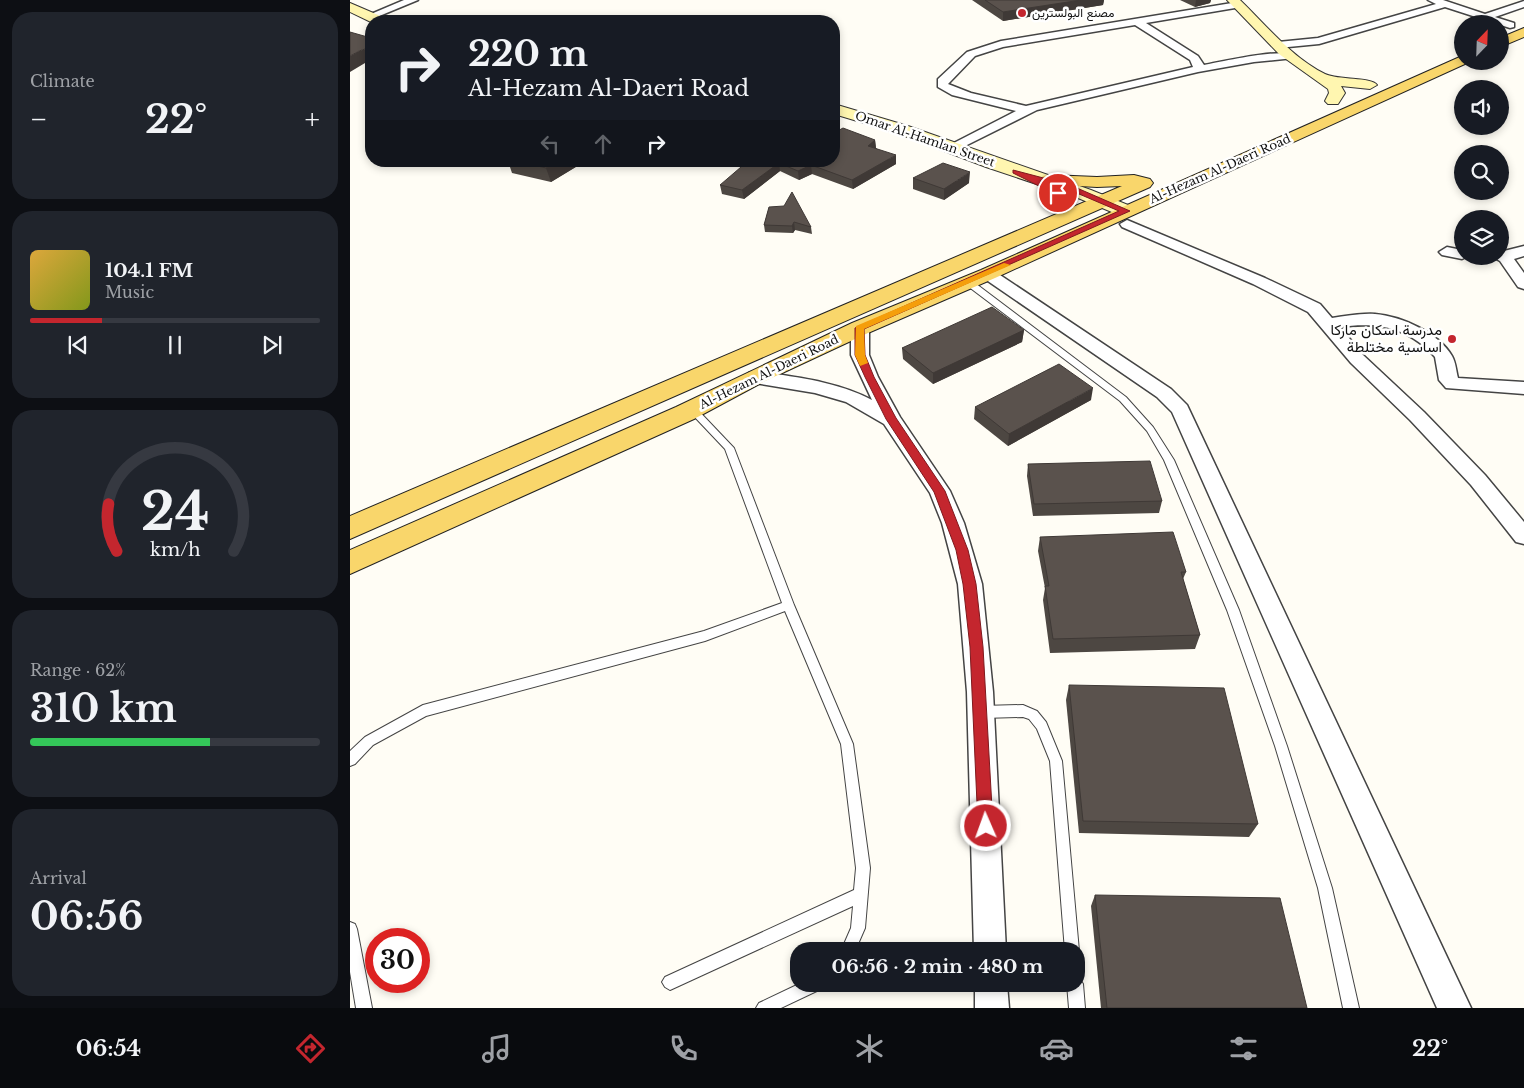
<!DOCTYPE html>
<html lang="en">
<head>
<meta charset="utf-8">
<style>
	:root { --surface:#171b24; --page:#20242c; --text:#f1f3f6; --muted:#9ea1a6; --line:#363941; --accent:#c4262e }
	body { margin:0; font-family:"Libre Baskerville",Vazirmatn,serif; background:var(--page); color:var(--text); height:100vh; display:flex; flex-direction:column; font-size:19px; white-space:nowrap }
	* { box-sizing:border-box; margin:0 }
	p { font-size:16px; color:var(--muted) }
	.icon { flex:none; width:28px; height:28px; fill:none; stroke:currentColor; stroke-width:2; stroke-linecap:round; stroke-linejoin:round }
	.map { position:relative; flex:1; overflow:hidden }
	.side { display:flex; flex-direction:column; gap:12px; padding:12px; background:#0d0f14; width:350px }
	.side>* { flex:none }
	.top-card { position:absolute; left:15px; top:15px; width:475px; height:152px; border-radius:20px; box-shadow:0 2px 8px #0003; background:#171b24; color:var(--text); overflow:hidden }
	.needle { width:32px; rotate:23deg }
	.fabs { position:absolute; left:1104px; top:15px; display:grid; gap:10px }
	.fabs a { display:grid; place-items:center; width:55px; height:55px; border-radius:50%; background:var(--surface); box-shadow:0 2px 8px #0003; font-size:25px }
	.speed { position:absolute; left:15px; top:928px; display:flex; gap:10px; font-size:25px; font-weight:700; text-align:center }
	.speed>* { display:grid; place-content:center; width:65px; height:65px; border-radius:50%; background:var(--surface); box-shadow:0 2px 8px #0003; line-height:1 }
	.speed .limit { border:8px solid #d22; background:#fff; color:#111 }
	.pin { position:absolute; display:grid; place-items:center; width:42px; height:42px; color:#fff; margin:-21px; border:2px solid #fff; border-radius:50%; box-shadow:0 1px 5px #0007 }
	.me { position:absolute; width:55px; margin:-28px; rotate:358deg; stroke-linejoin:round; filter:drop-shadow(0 0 4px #0008) }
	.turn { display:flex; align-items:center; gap:18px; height:105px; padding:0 20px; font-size:22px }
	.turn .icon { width:65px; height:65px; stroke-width:2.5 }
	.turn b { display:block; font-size:35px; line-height:42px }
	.lanes { display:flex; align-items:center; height:48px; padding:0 20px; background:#0003; justify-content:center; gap:25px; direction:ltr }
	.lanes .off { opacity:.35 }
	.big { font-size:38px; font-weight:700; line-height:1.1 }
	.side .card { flex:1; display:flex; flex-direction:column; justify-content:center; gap:8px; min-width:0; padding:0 18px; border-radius:20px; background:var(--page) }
	.side .dial { align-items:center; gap:0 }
	.dial svg { height:130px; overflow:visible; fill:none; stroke:var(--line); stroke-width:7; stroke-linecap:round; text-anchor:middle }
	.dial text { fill:var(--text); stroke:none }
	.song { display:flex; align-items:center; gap:15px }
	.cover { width:60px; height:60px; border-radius:8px; background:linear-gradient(135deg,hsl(40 70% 55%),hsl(70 70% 35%)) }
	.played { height:5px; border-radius:2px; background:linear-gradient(90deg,var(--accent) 25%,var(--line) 25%) }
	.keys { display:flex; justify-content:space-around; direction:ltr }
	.heat { display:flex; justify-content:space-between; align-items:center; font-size:28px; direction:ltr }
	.charge { height:8px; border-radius:4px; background:linear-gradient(90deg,#34c759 62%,var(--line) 0) }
	.trip { position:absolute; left:440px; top:942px; width:295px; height:50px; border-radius:20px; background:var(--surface); box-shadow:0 2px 8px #0003; font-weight:700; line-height:50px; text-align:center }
	.dock { display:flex; height:80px; justify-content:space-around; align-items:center; background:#090b0e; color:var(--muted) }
	.dock .icon { width:35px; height:35px }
	.dock .active { color:var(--accent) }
	.dock b { font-size:22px; color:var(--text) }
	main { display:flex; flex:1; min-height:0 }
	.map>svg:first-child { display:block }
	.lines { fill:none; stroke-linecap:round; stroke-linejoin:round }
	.lane-casing { stroke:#444; stroke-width:2 }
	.street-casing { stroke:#444; stroke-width:3 }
	.secondary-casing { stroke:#333; stroke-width:2 }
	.primary-casing { stroke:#222; stroke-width:2 }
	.lane { fill:#fff; fill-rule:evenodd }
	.street { fill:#fff; fill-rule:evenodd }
	.secondary { fill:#fff6b0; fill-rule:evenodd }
	.primary { fill:#f9d66b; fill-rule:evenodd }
	.wall { fill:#4d4742 }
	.shaded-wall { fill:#3f3936 }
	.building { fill:#5a524d; stroke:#3f3936 }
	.route { fill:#c4262e; stroke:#7f191e }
	.slow { fill:#f59e0b }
	.poi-dot { fill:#c4262e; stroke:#fff; stroke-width:2 }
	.labels { text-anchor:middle; stroke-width:5; stroke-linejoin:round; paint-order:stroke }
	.far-poi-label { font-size:12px; fill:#111; stroke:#fff; text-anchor:start }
	.far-street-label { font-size:12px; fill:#111; stroke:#fff }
	.poi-label { font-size:15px; fill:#111; stroke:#fff; text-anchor:end }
</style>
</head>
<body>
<main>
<section class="side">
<div class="card"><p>Climate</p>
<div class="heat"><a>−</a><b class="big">22°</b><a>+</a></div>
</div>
<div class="card">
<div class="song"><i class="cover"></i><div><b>104.1 FM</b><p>Music</p></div></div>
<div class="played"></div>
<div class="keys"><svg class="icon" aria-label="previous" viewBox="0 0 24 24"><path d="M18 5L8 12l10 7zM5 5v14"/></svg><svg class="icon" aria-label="pause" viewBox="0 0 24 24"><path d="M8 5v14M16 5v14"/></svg><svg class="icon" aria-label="next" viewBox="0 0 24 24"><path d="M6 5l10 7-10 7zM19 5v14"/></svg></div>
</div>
<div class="card dial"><svg viewBox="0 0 100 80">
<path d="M14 69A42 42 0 1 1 86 69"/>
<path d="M14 69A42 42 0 0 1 9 40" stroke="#c4262e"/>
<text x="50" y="56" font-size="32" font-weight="700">24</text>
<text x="50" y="72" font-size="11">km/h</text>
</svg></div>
<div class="card"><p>Range · 62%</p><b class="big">310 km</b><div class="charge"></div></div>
<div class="card"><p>Arrival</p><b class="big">06:56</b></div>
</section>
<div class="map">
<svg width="1174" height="1008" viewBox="0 0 1174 1008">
	<rect width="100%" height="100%" fill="#fffdf5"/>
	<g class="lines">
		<!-- lane casing -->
		<g class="lane-casing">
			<g id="lane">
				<path d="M615,280H621L776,397L803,427L824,460L889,610L937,746L982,888L1009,1008H993L968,888L925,746L877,610L814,460L797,431L770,401L615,284Z"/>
				<path d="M342,406L345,407L384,448L444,605L503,744L520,868L515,928L505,951H491L501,928L503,906L320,990L315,987L312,982L315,977L504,890L506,868L491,744L435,611L355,641L76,716L23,745L5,764L0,766V751L15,737L73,705L354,631L432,603L375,449L339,411L338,409Z"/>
				<path d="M673,705L687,711L696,722L712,761L729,951L726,957V951H715L700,761L687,729L679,719L673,717L632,718L628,716L626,712L628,708L632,706Z"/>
				<path d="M0,922L5,924L7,929L22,1008H6L0,972Z"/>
				<path d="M726,977L730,979L733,984L735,1008H719L717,984H726Z"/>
				<path d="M449,984H474L471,989L431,1008H406L409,1003Z"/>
			</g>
		</g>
		<!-- street casing -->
		<g class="street-casing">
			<g id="street">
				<path d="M54,0H68L22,19L14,17Z"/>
				<path d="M1078,0H1093L1135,14L1174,1V7L1145,17L1164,23V27L1160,28L1095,7L969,44L928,48L923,45L928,42L968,38L1086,4Z"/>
				<path d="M888,2L893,5L891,7L796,23L848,56L854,65C870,62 935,47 945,56L944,58L904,62L848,72L687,110L607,150H597L596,147L666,111L602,95L588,87V79L617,52L651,41ZM785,25L840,60L843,67L676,106L621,93L598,84L625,56L653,47Z"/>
				<path d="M777,220L915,278L970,304L982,318C996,316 1011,313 1025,314C1051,316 1089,333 1102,356C1106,363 1106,371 1108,378L1174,382V394L1096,388L1089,380L1085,357C1058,327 1028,322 990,327L1013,355L1074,412L1135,475L1174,522V544L1166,542L1121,485L1060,420L1001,363L958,312L903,284L772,227L770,224Z"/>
				<path d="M1174,246V256L1164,259L1174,273V289L1168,287L1150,261L1141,256H1150V252Z"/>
				<path d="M1097,247L1112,250V256H1118L1112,259L1092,255L1089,252Z"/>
				<path d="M638,269L644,271L821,389L837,405L1121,1008H1087L822,412L807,397L632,277L630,274Z"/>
				<path d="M510,323L516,324L519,328V355L528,377L550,417L600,491L614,523L632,584L643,692L656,951H624L617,692L608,584L592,523L580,493L534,424L496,402L465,393L405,383L399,381L396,377L399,373L405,371C444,377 486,381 522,400L501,355V328L504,324Z"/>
				<path d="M625,984H657L659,1008H625Z"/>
			</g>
		</g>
		<!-- secondary casing -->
		<g class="secondary-casing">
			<g id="secondary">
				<path d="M877,0H890C916,25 942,58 975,74C987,80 1022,77 1027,85L1020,89L991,86L995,93L988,104H978L975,101L979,93L978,89L929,54Z"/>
				<path d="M0,3L35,18L36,21L21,22L0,12Z"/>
				<path d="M484,104L558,126L741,190L783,207L785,211L783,215H769L728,198L636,167L547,133L484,114Z"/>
			</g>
		</g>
		<!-- primary casing -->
		<g class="primary-casing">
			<g id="primary">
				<path d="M1174,28V37L1150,47V38Z"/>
				<path d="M1112,56V61H1118L1117,63L645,278L518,333L413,382L344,419L0,574V550L326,407L502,323L631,270Z"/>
				<path d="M699,175L747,177L784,175L800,179L803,183L800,187L0,539V516L772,186L747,187L693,184L690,180L693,176Z"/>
			</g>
		</g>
		<!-- lane -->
		<use href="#lane" class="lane"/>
		<!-- street -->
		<use href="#street" class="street"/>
		<!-- secondary -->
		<use href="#secondary" class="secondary"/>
		<!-- primary -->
		<use href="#primary" class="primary"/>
	</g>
	<!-- wall -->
	<g class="wall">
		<path d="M622,0H754L753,5L653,21Z"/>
		<path d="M830,0H861L860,3L845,7Z"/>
		<path d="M525,140L526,148L546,164L503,189L462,174L449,180L430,171L394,199L372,194L370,185L428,161Z"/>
		<path d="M158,161H261L254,166L234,162L201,182L162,173Z"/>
		<path d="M303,161H319L311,165Z"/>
		<path d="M351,161H366L359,165Z"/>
		<path d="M563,178L619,183L594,200L563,189Z"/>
		<path d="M419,207L461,227L462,234L445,230L443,233L415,232L414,225Z"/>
		<path d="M674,330L672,342L583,384L553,359L552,348Z"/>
		<path d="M741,400L658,446L624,419L625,407Z"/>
		<path d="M678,464L812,501L809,513L683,516L677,476Z"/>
		<path d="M690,537L836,572L833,579L850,635L845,649L700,653L693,600L695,588L688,551Z"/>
		<path d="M719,685L908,824L899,837L729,833L716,700Z"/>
		<path d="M745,895L957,1008H751L741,906Z"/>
	</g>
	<!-- shaded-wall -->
	<g class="shaded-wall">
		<path d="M731,0H754L753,5L653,21V12Z"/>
		<path d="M846,0H861L860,3L845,7Z"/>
		<path d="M21,47V61L15,63L0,72V56L9,51Z"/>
		<path d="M525,140L526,149L518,146Z"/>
		<path d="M546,155V164L503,189L502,180Z"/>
		<path d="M208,161H233L234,162L201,182L196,168Z"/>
		<path d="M253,161H261L254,166Z"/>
		<path d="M310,161H319L311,165Z"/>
		<path d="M358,161H366L359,165Z"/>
		<path d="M429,163L430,171L394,199L392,190Z"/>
		<path d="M461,165L462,174L449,180L448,171Z"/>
		<path d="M620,172L619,183L594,200V189Z"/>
		<path d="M444,222L445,230L443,233L442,226Z"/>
		<path d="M674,330L672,342L583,384V373Z"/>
		<path d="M743,388L741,400L658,446L659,434Z"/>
	</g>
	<!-- building -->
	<g class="building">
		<path d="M635,0H731L653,12Z"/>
		<path d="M0,32L21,38V47L9,51L0,56Z"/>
		<path d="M493,128L525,140L518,146L546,155L502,180L461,165L448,171L429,163L392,190L370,185L398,161H484V133Z"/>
		<path d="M167,161H208L196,168Z"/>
		<path d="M593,163L620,172L594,189L563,178Z"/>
		<path d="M442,192L461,227L444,222L442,226L414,225L419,207L434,206Z"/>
		<path d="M642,307L674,330L583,373L552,348Z"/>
		<path d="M709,364L743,388L659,434L625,407Z"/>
		<path d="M800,461L812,501L684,504L678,464Z"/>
		<path d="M823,532L836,572H831L850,635L703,639L695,586H699L690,537Z"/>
		<path d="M719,685L874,688L908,824L733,821Z"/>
		<path d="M745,895L930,898L957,1008H757Z"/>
	</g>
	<!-- route -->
	<path class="route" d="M663,170L720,185L780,211L514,329L515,355L524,377L546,418L595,491L618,550L626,584L633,647L643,826L641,831L636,833L630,831L628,826L620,647L613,584L606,550L584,492L536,419L515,377L505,355V328L769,211L715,188L690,181L712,193L705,194L663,173Z"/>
	<!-- slow -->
	<path class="slow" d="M654,263L661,265L514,329L515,355L518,363L510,366L505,355L506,326Z"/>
	<!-- markers -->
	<g class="poi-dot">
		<circle cx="672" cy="13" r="5"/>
		<circle cx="1102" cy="339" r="5"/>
	</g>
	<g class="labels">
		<!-- far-poi labels -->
		<g class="far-poi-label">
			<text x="682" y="17">مصنع البولسترين</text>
		</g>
		<!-- far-street labels -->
		<g class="far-street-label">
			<text transform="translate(575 139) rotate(19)" y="4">Omar Al-Hamlan Street</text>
			<text transform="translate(870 169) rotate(-24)" y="4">Al-Hezam Al-Daeri Road</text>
			<text transform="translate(419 372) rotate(-26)" y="4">Al-Hezam Al-Daeri Road</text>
		</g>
		<!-- poi labels -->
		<g class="poi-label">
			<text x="1092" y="335">مدرسة اسكان ماركا<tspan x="1092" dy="17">اساسية مختلطة</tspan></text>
		</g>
	</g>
</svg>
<div class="fabs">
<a><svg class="needle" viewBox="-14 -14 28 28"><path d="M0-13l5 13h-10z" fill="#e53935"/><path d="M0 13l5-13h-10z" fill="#9ea1a6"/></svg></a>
<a><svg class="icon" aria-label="sound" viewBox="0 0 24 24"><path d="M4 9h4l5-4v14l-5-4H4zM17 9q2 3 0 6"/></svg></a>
<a><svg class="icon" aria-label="search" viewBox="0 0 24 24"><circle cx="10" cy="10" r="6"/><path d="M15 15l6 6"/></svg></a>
<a><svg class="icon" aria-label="layers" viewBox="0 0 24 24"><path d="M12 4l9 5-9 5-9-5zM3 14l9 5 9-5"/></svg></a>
</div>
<div class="speed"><div class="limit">30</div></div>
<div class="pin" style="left:708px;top:193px;background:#d93025"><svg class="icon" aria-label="arrive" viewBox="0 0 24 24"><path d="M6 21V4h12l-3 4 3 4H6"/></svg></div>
<svg class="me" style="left:636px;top:826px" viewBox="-20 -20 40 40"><circle r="17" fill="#c4262e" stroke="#fff" stroke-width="3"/><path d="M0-11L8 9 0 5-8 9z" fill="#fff"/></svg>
<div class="trip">06:56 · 2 min · 480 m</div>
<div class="top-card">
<div class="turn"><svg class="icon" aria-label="right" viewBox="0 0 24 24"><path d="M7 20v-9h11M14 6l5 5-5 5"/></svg><div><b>220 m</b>Al-Hezam Al-Daeri Road</div></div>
<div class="lanes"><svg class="icon off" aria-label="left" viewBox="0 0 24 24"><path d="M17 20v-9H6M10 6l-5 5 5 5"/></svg><svg class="icon off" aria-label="ahead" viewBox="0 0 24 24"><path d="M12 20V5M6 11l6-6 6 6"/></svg><svg class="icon" aria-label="right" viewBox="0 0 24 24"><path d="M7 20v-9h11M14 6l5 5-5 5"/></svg></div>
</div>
</div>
</main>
<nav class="dock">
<b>06:54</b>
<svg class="icon active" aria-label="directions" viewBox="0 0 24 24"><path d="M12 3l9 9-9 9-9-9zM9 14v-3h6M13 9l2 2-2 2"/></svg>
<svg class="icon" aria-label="music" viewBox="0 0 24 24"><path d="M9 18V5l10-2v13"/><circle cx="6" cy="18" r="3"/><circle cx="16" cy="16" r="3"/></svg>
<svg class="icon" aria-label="phone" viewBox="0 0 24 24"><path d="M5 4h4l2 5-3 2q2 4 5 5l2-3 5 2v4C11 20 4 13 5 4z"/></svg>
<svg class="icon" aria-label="climate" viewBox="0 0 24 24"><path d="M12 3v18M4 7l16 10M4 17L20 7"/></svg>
<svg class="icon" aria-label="car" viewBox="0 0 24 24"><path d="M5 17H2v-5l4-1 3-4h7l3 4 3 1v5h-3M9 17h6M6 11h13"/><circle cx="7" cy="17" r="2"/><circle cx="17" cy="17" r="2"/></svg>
<svg class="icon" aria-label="filters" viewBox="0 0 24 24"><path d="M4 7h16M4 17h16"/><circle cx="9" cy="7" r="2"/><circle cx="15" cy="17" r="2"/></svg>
<b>22°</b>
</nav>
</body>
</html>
